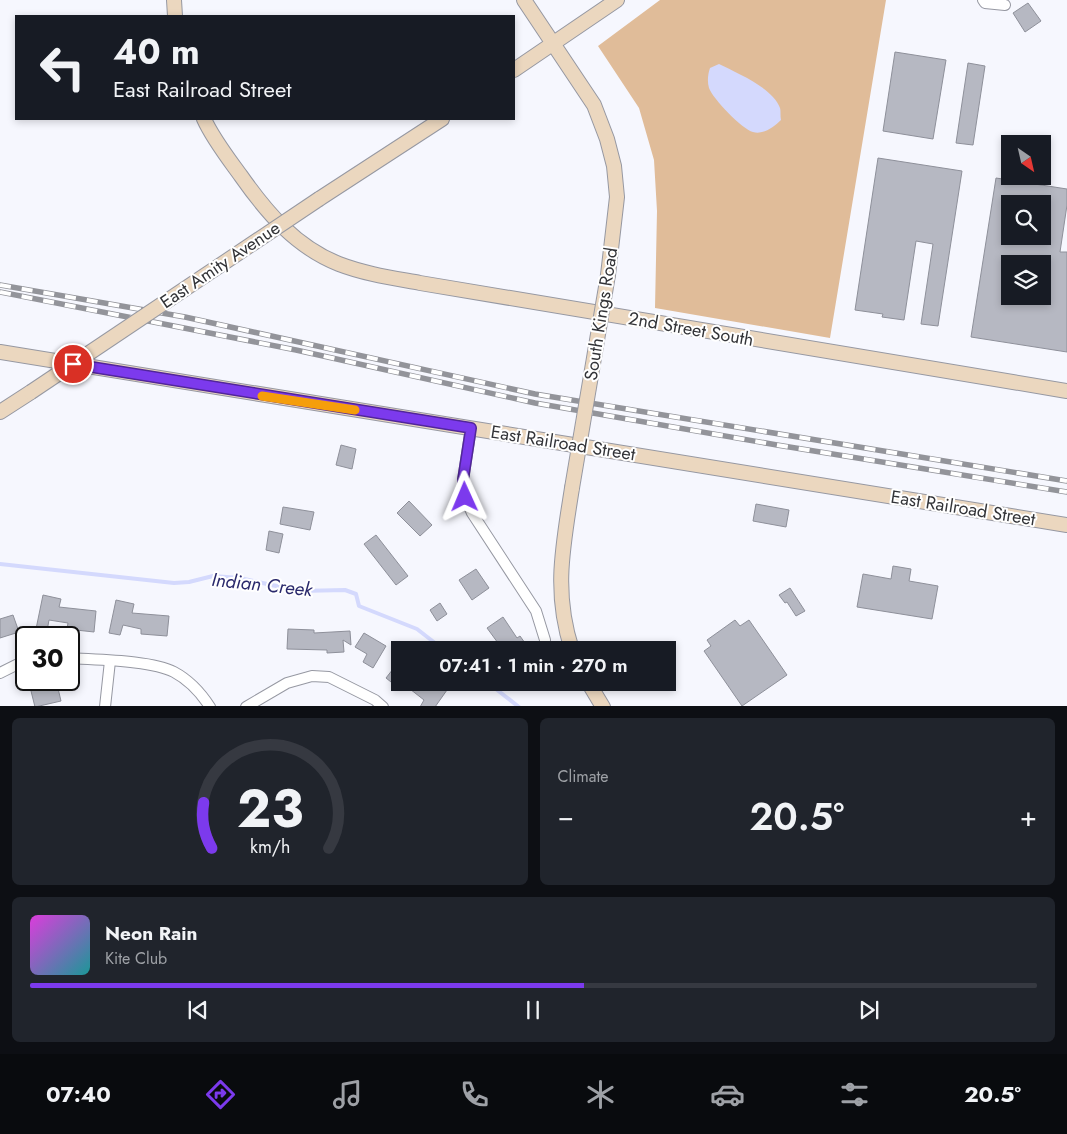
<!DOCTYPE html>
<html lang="en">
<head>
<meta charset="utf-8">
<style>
	:root { --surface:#171b24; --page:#20242c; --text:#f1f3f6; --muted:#9ea1a6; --line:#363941; --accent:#7c3aed }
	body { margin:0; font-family:Jost,sans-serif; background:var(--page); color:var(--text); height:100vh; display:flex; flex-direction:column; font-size:19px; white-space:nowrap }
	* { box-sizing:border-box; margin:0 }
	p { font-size:16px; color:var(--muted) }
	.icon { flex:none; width:28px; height:28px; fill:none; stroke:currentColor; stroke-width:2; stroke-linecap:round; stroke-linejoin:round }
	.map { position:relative; height:706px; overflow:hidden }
	.sheet { display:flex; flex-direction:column; gap:12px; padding:12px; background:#0d0f14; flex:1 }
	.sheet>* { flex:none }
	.top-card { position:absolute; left:15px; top:15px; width:500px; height:105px; border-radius:0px; box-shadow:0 2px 8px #0003; background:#171b24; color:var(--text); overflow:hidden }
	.needle { width:32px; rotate:146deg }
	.buttons { position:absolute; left:1001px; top:135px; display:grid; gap:10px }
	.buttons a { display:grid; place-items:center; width:50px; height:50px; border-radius:0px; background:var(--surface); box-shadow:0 2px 8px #0003; font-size:25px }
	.speed { position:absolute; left:15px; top:626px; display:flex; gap:10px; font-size:25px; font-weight:700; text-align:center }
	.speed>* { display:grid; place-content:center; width:65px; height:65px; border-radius:50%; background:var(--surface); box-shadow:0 2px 8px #0003; line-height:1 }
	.speed .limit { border:2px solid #111; border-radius:8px; background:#fff; color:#111 }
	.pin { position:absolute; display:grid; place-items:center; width:42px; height:42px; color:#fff; margin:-21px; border:2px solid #fff; border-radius:50%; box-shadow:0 1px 5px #0007 }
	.me { position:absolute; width:55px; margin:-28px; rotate:359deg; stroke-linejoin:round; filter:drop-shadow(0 0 4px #0008) }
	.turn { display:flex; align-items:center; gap:18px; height:105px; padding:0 15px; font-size:22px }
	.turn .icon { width:65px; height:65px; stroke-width:2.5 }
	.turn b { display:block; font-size:35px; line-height:42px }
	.big { font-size:38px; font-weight:600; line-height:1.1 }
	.sheet .tile { flex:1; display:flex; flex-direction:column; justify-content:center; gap:8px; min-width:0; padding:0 18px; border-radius:8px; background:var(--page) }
	.sheet .dial { align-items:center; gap:0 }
	.dial svg { height:130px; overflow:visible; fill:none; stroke:var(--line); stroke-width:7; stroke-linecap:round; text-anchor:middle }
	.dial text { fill:var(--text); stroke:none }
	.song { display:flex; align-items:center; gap:15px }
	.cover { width:60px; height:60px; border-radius:8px; background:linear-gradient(135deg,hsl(300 70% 55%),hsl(180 70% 35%)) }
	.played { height:5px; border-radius:2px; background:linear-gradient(90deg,var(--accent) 55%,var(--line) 55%) }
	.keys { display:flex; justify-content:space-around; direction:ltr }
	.heat { display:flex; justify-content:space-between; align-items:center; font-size:28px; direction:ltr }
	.sheet .tiles { flex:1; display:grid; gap:12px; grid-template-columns:1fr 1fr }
	.tile:last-child { grid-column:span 2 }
	.trip { position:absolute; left:391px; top:641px; width:285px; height:50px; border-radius:0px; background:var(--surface); box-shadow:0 2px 8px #0003; font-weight:600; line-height:50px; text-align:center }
	.tab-bar { display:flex; height:80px; justify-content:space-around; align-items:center; background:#090b0e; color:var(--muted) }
	.tab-bar .icon { width:35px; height:35px }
	.tab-bar .on { color:var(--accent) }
	.tab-bar b { font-size:22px; color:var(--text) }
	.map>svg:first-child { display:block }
	.green { fill:#e0bc99 }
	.water { fill:#d4d9fd }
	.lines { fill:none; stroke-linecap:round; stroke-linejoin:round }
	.stream { stroke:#d4d9fd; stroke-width:4 }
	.building { fill:#b6b8c2; stroke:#8e909a; fill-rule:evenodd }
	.street-casing { stroke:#9698a2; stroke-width:12 }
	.secondary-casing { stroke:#9698a2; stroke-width:16 }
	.street { stroke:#fff; stroke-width:10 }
	.secondary { stroke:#ebd7bf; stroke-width:14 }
	.rail-casing { stroke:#93949a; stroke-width:5.5 }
	.rail { stroke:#fff; stroke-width:4; stroke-dasharray:11; stroke-linecap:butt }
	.secondary-bridge-casing { stroke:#9698a2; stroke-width:16; stroke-linecap:butt }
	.secondary-bridge { stroke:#ebd7bf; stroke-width:14 }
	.route-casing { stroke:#51269a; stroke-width:12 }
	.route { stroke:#7c3aed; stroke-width:9 }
	.slow { stroke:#f59e0b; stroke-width:9 }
	.labels { text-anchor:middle; stroke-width:4; stroke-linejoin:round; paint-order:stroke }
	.street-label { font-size:18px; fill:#333438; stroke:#fff }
	.water-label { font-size:19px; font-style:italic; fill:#2a296c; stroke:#fff }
</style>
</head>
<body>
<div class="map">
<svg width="1067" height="707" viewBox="0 0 1067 707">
	<rect width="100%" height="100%" fill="#f6f7fe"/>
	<!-- green -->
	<path class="green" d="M660,0H886L830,338L655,308L657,211L654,160L639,108L598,46Z"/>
	<!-- water -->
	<path class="water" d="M719,64C737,73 773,88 780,108C781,111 780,116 781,120C774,127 763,135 753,132C742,129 713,99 709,88C707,81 708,74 710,68Z"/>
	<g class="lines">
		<!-- stream -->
		<g class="stream">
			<path d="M0,564L174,583L189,582L213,576L240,578L299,591L345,590L356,594L359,606L417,629L444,650"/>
			<path d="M487,682L519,707"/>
		</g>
	</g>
	<!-- building -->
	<g class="building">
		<path d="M1028,3L1041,21L1025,32L1013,13Z"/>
		<path d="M895,52L946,60L933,139L883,131Z"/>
		<path d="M968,63L985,66L973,145L956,143Z"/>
		<path d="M878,158L962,171L938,326L921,324L933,244L916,241L904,320L882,317L883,314L855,310Z"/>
		<path d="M996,178L1067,189V205L1060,252H1067V352L971,337ZM1009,204H1050L1045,236H1004ZM1010,264H1042V296H1010Z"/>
		<path d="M341,445L356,449L352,469L336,465Z"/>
		<path d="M409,501L432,525L420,536L397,513Z"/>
		<path d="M756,504L789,510L786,527L753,521Z"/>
		<path d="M283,507L314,512L310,530L280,524Z"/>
		<path d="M269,531L283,534L279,553L266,550Z"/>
		<path d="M376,535L408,576L396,585L364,544Z"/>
		<path d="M893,566L911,569L909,581L938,586L932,619L857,607L863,574L891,579Z"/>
		<path d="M476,569L489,588L472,600L459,580Z"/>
		<path d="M790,588L805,611L796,616L787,602L785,603L779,595Z"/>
		<path d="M43,595L61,599L59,607L96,611L94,632L67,629L68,623L49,620L47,631L36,629Z"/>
		<path d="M116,600L134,604L132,613L169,616L167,636L141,634V629L123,625L120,635L109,633Z"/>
		<path d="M440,603L447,614L437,621L430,610Z"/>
		<path d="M13,615L19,632L0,638V619Z"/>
		<path d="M503,617L517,638L520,636L530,650H487L498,643L487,628Z"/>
		<path d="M735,620L740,626L749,620L787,675L742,706L704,651L711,646L707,640Z"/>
		<path d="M288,629L314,630V633L350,631L351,645L343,640L344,652L327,653V650L287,649Z"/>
		<path d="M364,633L386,646L373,668L363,662L367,654L355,647Z"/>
		<path d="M400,660V681L396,686L386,678Z"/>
		<path d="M56,680L61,701L35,707L30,687Z"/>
		<path d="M401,682H437L447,690L435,707H420L424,700Z"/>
	</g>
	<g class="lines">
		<!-- street casing -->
		<g class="street-casing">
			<g id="street">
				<path d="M983,0L985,3L1005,5"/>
				<path d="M471,428L463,480L465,497L472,513L536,611L545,640"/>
				<path d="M69,658C96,660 151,660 174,672C189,680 201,693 210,707"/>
				<path d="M0,673L26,660"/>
				<path d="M105,707L110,661"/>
				<path d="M246,707L287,683L312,676L329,677L375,700L383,707"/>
			</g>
		</g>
		<!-- secondary casing -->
		<g class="secondary-casing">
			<g id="secondary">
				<path d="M174,0L175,16"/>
				<path d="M524,0L594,105L607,139L614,166L617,197L608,275"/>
				<path d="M514,70L617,0"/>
				<path d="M204,119C213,139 228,158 241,176C267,213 296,247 339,264C365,274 393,278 420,283L1067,391"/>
				<path d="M319,199L442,119"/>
				<path d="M0,352L1067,525"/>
				<path d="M0,412L31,392"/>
				<path d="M572,650C553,592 563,546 572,488"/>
				<path d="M588,682L603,707"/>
			</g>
		</g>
		<!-- street -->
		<use href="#street" class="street"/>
		<!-- secondary -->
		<use href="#secondary" class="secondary"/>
		<!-- rail casing -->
		<g class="rail-casing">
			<g id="rail">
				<path d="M0,285L185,317L535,394L1067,481"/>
				<path d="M0,292L296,350L535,403L777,445L1067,492"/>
			</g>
		</g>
		<!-- rail -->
		<use href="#rail" class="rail"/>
		<!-- secondary-bridge casing -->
		<g class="secondary-bridge-casing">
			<g id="secondary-bridge">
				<path d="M31,392L319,199"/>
				<path d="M572,488L608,275"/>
			</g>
		</g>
		<!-- secondary-bridge -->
		<use href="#secondary-bridge" class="secondary-bridge"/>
	</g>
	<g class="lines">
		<!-- route casing -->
		<g class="route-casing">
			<path id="route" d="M73,364L471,428L463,480L465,497"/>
		</g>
		<!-- route -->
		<use href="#route" class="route"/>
		<!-- slow -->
		<path class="slow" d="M262,396L355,410"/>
	</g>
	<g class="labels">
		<!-- street labels -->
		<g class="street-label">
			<text transform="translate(220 265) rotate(-34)" y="6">East Amity Avenue</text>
			<text transform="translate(601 314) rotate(-81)" y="6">South Kings Road</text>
			<text transform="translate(691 329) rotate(10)" y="6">2nd Street South</text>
			<text transform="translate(563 443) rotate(9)" y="6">East Railroad Street</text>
			<text transform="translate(963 508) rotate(9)" y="6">East Railroad Street</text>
		</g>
		<!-- water labels -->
		<g class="water-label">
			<text transform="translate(262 584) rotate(6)" y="7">Indian Creek</text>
		</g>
	</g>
</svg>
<div class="buttons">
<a><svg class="needle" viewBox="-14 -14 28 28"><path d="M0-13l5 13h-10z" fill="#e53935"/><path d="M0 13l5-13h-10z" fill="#9ea1a6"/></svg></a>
<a><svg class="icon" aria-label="search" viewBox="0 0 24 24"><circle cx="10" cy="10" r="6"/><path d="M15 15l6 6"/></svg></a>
<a><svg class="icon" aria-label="layers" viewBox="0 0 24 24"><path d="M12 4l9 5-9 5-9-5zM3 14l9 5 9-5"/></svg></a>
</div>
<div class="speed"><div class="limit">30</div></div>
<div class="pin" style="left:73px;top:364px;background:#d93025"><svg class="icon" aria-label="arrive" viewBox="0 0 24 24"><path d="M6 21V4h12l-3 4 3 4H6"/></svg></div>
<svg class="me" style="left:465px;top:497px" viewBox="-20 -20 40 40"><path d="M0-17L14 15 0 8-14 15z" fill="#7c3aed" stroke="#fff" stroke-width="4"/></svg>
<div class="trip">07:41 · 1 min · 270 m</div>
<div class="top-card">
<div class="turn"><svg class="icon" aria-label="left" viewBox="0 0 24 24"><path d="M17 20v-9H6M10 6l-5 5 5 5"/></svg><div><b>40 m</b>East Railroad Street</div></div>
</div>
</div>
<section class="sheet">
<div class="tiles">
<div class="tile dial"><svg viewBox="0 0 100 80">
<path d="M14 69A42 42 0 1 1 86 69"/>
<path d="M14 69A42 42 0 0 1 9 41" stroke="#7c3aed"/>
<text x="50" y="56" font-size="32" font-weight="700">23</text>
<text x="50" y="72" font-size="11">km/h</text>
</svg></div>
<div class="tile"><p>Climate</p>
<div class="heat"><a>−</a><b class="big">20.5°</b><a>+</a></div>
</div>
<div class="tile">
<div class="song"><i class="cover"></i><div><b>Neon Rain</b><p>Kite Club</p></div></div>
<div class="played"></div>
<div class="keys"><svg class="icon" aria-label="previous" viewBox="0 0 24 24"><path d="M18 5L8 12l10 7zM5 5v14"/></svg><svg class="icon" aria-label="pause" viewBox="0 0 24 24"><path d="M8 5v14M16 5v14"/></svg><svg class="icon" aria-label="next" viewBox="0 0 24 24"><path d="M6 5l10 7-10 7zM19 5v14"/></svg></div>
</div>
</div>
</section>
<nav class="tab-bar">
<b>07:40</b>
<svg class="icon on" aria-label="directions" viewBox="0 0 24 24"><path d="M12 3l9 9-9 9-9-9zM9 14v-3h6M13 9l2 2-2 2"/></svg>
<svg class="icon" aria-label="music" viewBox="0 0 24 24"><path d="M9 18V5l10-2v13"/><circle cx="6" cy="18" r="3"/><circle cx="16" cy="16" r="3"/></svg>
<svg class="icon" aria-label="phone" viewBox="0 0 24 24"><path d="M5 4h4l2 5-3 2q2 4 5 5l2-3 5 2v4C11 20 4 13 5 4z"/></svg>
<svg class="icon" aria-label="climate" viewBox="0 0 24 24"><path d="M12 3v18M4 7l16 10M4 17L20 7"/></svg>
<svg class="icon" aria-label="car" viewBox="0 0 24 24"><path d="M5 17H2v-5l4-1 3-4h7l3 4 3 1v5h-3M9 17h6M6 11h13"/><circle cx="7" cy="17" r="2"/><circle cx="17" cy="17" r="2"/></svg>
<svg class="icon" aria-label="filters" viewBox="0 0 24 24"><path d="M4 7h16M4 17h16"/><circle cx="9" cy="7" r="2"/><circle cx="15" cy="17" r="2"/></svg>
<b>20.5°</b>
</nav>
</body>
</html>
